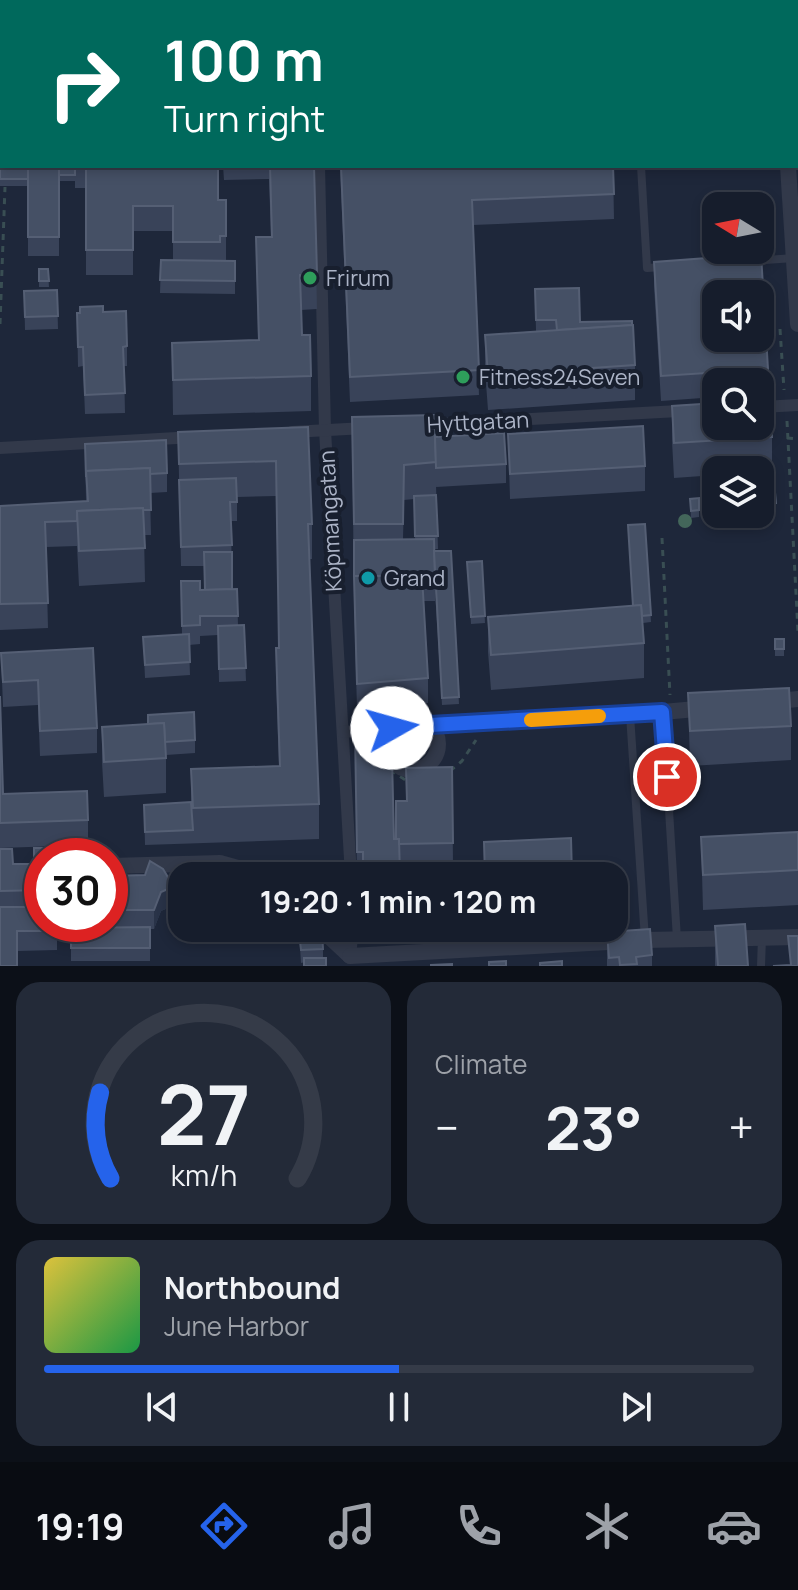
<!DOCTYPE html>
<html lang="en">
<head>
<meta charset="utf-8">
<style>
	:root { --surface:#161d2c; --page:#232a38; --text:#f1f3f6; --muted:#9ea2a9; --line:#353b48; --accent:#2563eb }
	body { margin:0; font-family:Manrope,sans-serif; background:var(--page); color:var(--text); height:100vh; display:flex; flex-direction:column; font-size:30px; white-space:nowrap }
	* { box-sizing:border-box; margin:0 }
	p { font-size:26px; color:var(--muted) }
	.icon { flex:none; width:44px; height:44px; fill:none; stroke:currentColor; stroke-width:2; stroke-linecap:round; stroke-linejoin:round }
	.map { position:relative; height:966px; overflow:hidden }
	.sheet { display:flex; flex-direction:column; gap:16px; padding:16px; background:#0c1018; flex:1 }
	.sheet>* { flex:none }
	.hud { position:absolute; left:0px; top:0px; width:798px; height:168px; box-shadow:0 4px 12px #0003,0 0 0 2px var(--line); background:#00695c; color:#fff; overflow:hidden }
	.needle { width:52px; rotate:280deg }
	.buttons { position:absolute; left:702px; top:192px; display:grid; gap:16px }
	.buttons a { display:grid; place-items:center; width:72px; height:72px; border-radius:16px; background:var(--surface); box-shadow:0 4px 12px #0003,0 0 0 2px var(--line); font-size:40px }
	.speed { position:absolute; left:24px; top:838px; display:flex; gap:16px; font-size:40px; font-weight:700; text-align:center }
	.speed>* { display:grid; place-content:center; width:104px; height:104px; border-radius:50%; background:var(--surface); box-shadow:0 4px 12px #0003,0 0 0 2px var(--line); line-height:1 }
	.speed .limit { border:12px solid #d22; background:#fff; color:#111 }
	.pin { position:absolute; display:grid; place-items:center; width:68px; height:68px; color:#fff; margin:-34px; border:4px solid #fff; border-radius:50%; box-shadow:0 2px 8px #0007 }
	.me { position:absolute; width:88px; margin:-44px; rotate:83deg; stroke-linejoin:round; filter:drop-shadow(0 0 6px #0008) }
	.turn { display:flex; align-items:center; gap:28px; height:168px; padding:0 32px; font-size:36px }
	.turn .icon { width:104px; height:104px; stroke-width:2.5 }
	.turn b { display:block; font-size:56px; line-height:68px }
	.big { font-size:60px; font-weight:700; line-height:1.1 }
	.sheet .widget { flex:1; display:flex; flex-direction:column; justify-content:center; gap:12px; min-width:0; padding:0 28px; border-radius:24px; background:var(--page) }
	.sheet .dial { align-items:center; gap:0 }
	.dial svg { height:208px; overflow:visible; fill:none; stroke:var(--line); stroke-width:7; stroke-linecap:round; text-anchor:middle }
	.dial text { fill:var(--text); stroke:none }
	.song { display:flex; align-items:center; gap:24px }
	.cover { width:96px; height:96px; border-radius:12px; background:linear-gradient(135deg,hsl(50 70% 55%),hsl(140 70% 35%)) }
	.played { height:8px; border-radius:4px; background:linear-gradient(90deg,var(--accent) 50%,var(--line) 50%) }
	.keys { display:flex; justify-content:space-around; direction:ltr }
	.heat { display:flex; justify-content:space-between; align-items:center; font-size:44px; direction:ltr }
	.sheet .tiles { flex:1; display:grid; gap:16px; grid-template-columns:1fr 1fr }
	.widget:last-child { grid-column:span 2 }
	.trip { position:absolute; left:168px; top:862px; width:460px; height:80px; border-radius:24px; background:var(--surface); box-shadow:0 4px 12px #0003,0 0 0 2px var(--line); font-weight:700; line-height:80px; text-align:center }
	.dock { display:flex; height:128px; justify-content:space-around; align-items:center; background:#090c12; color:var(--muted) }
	.dock .icon { width:56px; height:56px }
	.dock .on { color:var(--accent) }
	.dock b { font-size:36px; color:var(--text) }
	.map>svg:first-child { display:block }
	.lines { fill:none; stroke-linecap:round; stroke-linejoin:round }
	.path { stroke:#394e53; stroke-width:3; stroke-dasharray:6 6; stroke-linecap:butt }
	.service { stroke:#32394a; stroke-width:8 }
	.pedestrian { stroke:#32394a; stroke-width:12 }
	.minor { stroke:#32394a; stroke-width:16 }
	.tree { fill:#43665a }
	.wall { fill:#394359; fill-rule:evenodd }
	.shaded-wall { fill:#293348 }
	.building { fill:#455065; stroke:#555f74; stroke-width:2; fill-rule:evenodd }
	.route-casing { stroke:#184099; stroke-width:20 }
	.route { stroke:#2563eb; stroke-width:14 }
	.slow { stroke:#f59e0b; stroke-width:14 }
	.leisure-dot { fill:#2e9e5b; stroke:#181f2e; stroke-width:3 }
	.culture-dot { fill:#0f9aa8; stroke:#181f2e; stroke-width:3 }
	.labels { text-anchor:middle; stroke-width:8; stroke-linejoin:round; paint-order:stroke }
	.poi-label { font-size:22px; fill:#acb4c7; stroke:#181f2e; text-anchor:start }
	.street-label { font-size:22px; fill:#acb4c7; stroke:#181f2e }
</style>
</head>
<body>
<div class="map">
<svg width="798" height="966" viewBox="0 0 798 966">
	<rect width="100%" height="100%" fill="#1e273a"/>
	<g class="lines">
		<!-- path -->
		<g class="path">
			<path d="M0,61H2"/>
			<path d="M0,324L5,187"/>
			<path d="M780,329L784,390"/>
			<path d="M787,421L798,632"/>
			<path d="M787,438L798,439"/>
			<path d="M662,538L670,695"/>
			<path d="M400,713L420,711"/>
			<path d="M390,770L407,781"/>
			<path d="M450,771L462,761L476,740"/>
		</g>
		<!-- service -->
		<g class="service">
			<path d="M622,0V2"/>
			<path d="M746,0V2"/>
			<path d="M796,41H798"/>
			<path d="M641,166L647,268L663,267"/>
			<path d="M753,261L794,258"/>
			<path d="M663,713L677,939"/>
			<path d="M630,715L645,939"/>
			<path d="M761,966L762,938"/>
		</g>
		<!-- pedestrian -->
		<g class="pedestrian">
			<path d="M319,166L325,430L351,876"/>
			<path d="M760,407L798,405"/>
			<path d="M420,425L716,409"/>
			<path d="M292,432L365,428"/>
			<path d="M0,448L194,437"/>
			<path d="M343,732L392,728"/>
			<path d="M350,956L353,928"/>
		</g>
		<!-- minor -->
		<g class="minor">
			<path d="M315,0V2"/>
			<path d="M779,0V2"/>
			<path d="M0,35H2"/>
			<path d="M796,116H798"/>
			<path d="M788,166L798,324"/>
			<path d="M770,702L798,699"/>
			<circle cx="412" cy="744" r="26"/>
			<path d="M430,725L630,715L707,708"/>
			<path d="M110,866L220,863L267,876"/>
			<path d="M320,928L350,956"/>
			<path d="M350,956L645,940L798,937"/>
		</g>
	</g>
	<!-- trees -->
	<g class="tree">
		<circle cx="685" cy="521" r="7"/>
		<circle cx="413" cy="744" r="7"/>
	</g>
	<!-- wall -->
	<g class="wall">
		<path d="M0,0H293V1L2,2V5H0Z"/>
		<rect x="0" y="77" width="2" height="65"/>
		<path d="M0,158L2,166H218V200H226V261H235V294L160,293L161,260H173V231H133V275H86V188H75V181H59V175V256H28V178V186H0Z"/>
		<path d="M223,166H314L317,309L301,310L302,335L311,376V411L173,415L172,343L258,340L256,237H271L269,179L224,180Z"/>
		<path d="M340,166H613L614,219L473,225L479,395L350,402Z"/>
		<path d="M654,262L768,369V394H760V382H716V397L661,401L654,286Z"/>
		<path d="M39,269H48L49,287H39Z"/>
		<path d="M535,289L580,322L635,365V400L488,410L485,370V335L536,331Z"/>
		<path d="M57,290L58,329L25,330L24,291Z"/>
		<path d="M103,312L127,346V366H124L125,413L85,414L83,366L78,367L77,313Z"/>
		<path d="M672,406L772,437V472H760V470H716V475L674,478L672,441Z"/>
		<path d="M352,417L435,437L506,464V483L436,487V485L438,549H434V551H451L459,704L442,705L435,591V601H424L428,678V703L357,709L354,601ZM414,499L415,539H403L404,500Z"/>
		<path d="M308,427L312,524V559H309L319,804V839L145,845L144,805L191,804V769L279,766L276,683V648H279L276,496L237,497V521H231L232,589H237L238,625H244L246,681L219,682L218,635L200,636V644L189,645L190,675L145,678L143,637L182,634L181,581L200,590H205L204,566H181L178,432Z"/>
		<path d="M508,434L645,466V491L510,499Z"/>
		<path d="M85,444L167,473V492L150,493L151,535H144L145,582L79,586L77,546L46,547L48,628L0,630V506L86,501Z"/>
		<path d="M775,492L776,510L760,511V493Z"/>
		<rect x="701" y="495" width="15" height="18"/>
		<path d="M699,498V517L691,518L690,499Z"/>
		<path d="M645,524L651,622L643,623L644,643V678L491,690L488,652V617L633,606Z"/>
		<path d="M482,561L485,623L471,624L467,562Z"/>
		<path d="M775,639L784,649V656H775Z"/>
		<path d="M1,653L97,728V753L40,756L38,705L3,707Z"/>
		<path d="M688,693L791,726V760L690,766Z"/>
		<path d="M0,696L3,794L88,820V845L0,848Z"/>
		<path d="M102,727L195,740V753L166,755V793L104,797L102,762Z"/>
		<path d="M355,731L384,759L394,839H396L452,767L453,863L399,864L400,876H357Z"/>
		<path d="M798,832V905L703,910L701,837Z"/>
		<path d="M0,849L13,864H34L42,856V924H57V950L17,951L0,966Z"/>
		<path d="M110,876L169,898L168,908L161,911L154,929H150V961H71V928H77V924H110Z"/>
		<path d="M715,926L748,966H715Z"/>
		<path d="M363,928H400V943L364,944Z"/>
		<path d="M299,932L323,949V958L301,963Z"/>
		<path d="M607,932L652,955V966H607Z"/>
	</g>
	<!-- shaded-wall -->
	<path class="shaded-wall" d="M169,879L168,908L161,911L154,929V910L161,892Z"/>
	<!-- building -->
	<g class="building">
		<rect x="337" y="0" width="114" height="2"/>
		<rect x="660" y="0" width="67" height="2"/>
		<rect x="0" y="77" width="2" height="40"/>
		<path d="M0,158H2V166H28V179H0Z"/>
		<rect x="28" y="166" width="31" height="71"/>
		<rect x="59" y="166" width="16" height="9"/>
		<path d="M86,166H218V200H226V236H220V242H173V206H133V250H86Z"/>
		<path d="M270,166H314L317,274L300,275L302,335H310L311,376L173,380L172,343L259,340L256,237H272Z"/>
		<path d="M341,166H613L614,194L472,200L479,370L350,377Z"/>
		<path d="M761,254L768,369L661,376L654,262ZM716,294H760V338H716Z"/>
		<path d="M161,260L235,261V281L160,280Z"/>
		<path d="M39,269H48L49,281H39Z"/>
		<path d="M579,288L580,322L632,321V325L557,330L556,320H536L535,289Z"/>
		<path d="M57,290L58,316L25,317L24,291Z"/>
		<path d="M103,306V312L126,311L127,346L123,347L125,393L85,395L83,347H78L77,313H80V307Z"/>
		<path d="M633,325L635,365L488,375L485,335Z"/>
		<path d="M760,400H770L772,437L674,443L672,406L716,403V426H760Z"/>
		<path d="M434,415L436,462L404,465L403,524H354L352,417Z"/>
		<path d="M643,426L645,466L510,474L508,434Z"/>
		<path d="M308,427L312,524H308L319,804L193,808L191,769L280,766L276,648H279L276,461L179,464L178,432Z"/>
		<path d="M504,433L506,464L436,468L435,437Z"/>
		<path d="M166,440L167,473L150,474V468L86,471V477L85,444Z"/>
		<path d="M150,468L151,510H143V508L77,511V521L45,522L48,603L0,604V506L88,501L86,471Z"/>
		<path d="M236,478L237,502H230L232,545L181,547L179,480Z"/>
		<path d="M775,492L776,503L760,504V493Z"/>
		<path d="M436,495L438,536H415L414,496Z"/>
		<path d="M701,495H716V506L701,507Z"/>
		<path d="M699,498V510L691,511L690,499Z"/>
		<path d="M143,508L145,548L79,551L77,511Z"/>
		<path d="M645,524L651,615L642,616L641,605L633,606L628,525Z"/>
		<path d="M434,539L435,581H423L422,576H354V540Z"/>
		<path d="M434,551H451L459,697L442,698Z"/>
		<path d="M204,552H232V589L205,590Z"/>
		<path d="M482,561L485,616L471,617L467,562Z"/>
		<path d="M354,576H422L428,678L357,684Z"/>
		<path d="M181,581H200V590L237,589L238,616H200V625L182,626Z"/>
		<path d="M641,605L644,643L491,655L488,617Z"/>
		<path d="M244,625L246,668L219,669L218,626Z"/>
		<path d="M189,634L190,662L145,665L143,637Z"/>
		<rect x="775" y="639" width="9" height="10"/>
		<path d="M93,648L97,728L40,731L38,680L3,682L1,653Z"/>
		<path d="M789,688L791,726L690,731L688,693Z"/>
		<path d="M0,696L3,794L87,791L88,820L0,823Z"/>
		<path d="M194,712L195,740L165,742L164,723L148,724V715Z"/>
		<path d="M164,723L166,758L104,762L102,727Z"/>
		<path d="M355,731H384V759H392L394,839H399L400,876H363V852H357Z"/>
		<path d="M452,767L453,843L399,844V839H396V801H407L406,768Z"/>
		<path d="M191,802L193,830L145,832L144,805Z"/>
		<path d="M798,832V870L703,875L701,837Z"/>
		<path d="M571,838L572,876H485L484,842Z"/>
		<path d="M34,848H49V856H42V890L0,891V849H12L13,864H34Z"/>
		<path d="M150,861L163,869L169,879L168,889L161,892L154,910H110V876L145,875Z"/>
		<path d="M0,907H42V924H57V931H17V966H0Z"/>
		<path d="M745,924L748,966H718L715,926Z"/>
		<path d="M150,927V948H71V928Z"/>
		<path d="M650,929L652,955L636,957L637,964L620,965L619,957L609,958L607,932Z"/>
		<path d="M322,930L323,949L301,950L299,932Z"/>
		<path d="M788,936H798V966H773L791,965Z"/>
		<rect x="304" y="958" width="22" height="8"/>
		<path d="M506,961V966H489V962Z"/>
		<path d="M562,961V966H540V963Z"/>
		<path d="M452,964V966H431V965Z"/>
	</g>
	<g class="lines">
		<!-- route casing -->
		<g class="route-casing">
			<path id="route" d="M392,728C404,716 416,716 430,725L662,712L667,777"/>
		</g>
		<!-- route -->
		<use href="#route" class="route"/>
		<!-- slow -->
		<path class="slow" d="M531,720L599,716"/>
	</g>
	<!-- markers -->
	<g class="leisure-dot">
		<circle cx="310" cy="278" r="8"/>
		<circle cx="463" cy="377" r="8"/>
	</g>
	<circle class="culture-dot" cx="368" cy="578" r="8"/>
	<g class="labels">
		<!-- poi labels -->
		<g class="poi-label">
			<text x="326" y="286">Frirum</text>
			<text x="479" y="385">Fitness24Seven</text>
			<text x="384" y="586">Grand</text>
		</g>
		<!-- street labels -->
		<g class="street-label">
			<text transform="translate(478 422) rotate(-3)" y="8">Hyttgatan</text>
			<text transform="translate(330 521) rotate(-93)" y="8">Köpmangatan</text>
		</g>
	</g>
</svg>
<div class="buttons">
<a><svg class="needle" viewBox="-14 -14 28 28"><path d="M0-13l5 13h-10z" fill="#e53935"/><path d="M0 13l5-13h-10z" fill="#9ea2a9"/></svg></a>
<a><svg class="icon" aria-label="sound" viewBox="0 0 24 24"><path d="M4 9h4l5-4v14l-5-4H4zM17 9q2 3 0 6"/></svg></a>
<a><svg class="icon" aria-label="search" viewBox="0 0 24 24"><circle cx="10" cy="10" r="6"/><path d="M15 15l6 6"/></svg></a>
<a><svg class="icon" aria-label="layers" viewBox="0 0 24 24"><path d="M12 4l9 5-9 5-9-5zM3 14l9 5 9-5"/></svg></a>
</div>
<div class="speed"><div class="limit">30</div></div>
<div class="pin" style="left:667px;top:777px;background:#d93025"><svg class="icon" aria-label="arrive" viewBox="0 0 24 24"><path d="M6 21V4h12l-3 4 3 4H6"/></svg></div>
<svg class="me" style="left:392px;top:728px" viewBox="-20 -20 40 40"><circle r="19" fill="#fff"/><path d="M0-13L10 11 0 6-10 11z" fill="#2563eb"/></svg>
<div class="trip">19:20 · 1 min · 120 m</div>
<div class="hud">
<div class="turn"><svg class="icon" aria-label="right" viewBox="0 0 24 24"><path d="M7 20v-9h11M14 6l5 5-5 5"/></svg><div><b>100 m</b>Turn right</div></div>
</div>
</div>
<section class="sheet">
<div class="tiles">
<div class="widget dial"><svg viewBox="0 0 100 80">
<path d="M14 69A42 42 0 1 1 86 69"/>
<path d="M14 69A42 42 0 0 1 10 36" stroke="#2563eb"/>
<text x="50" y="56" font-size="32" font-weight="700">27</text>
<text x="50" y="72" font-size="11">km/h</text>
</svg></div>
<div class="widget"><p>Climate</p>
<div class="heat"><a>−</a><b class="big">23°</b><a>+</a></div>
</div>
<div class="widget">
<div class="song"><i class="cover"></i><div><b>Northbound</b><p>June Harbor</p></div></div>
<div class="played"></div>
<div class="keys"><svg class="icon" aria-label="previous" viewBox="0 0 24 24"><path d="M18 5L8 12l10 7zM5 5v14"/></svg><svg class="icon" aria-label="pause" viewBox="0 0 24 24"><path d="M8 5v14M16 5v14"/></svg><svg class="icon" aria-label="next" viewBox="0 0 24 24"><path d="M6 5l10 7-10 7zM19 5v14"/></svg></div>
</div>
</div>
</section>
<nav class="dock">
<b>19:19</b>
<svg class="icon on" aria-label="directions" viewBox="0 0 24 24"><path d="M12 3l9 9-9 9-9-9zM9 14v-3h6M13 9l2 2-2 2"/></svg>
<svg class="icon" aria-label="music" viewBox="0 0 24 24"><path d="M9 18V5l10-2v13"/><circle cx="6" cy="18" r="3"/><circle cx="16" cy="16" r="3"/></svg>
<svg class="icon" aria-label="phone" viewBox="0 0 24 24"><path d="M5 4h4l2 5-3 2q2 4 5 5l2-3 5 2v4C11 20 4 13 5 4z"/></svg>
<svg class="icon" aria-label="climate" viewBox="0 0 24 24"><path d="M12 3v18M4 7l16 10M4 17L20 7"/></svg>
<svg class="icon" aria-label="car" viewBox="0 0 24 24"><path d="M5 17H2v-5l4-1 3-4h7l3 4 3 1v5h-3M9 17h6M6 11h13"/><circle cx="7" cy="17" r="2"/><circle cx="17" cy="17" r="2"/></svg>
</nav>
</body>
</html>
